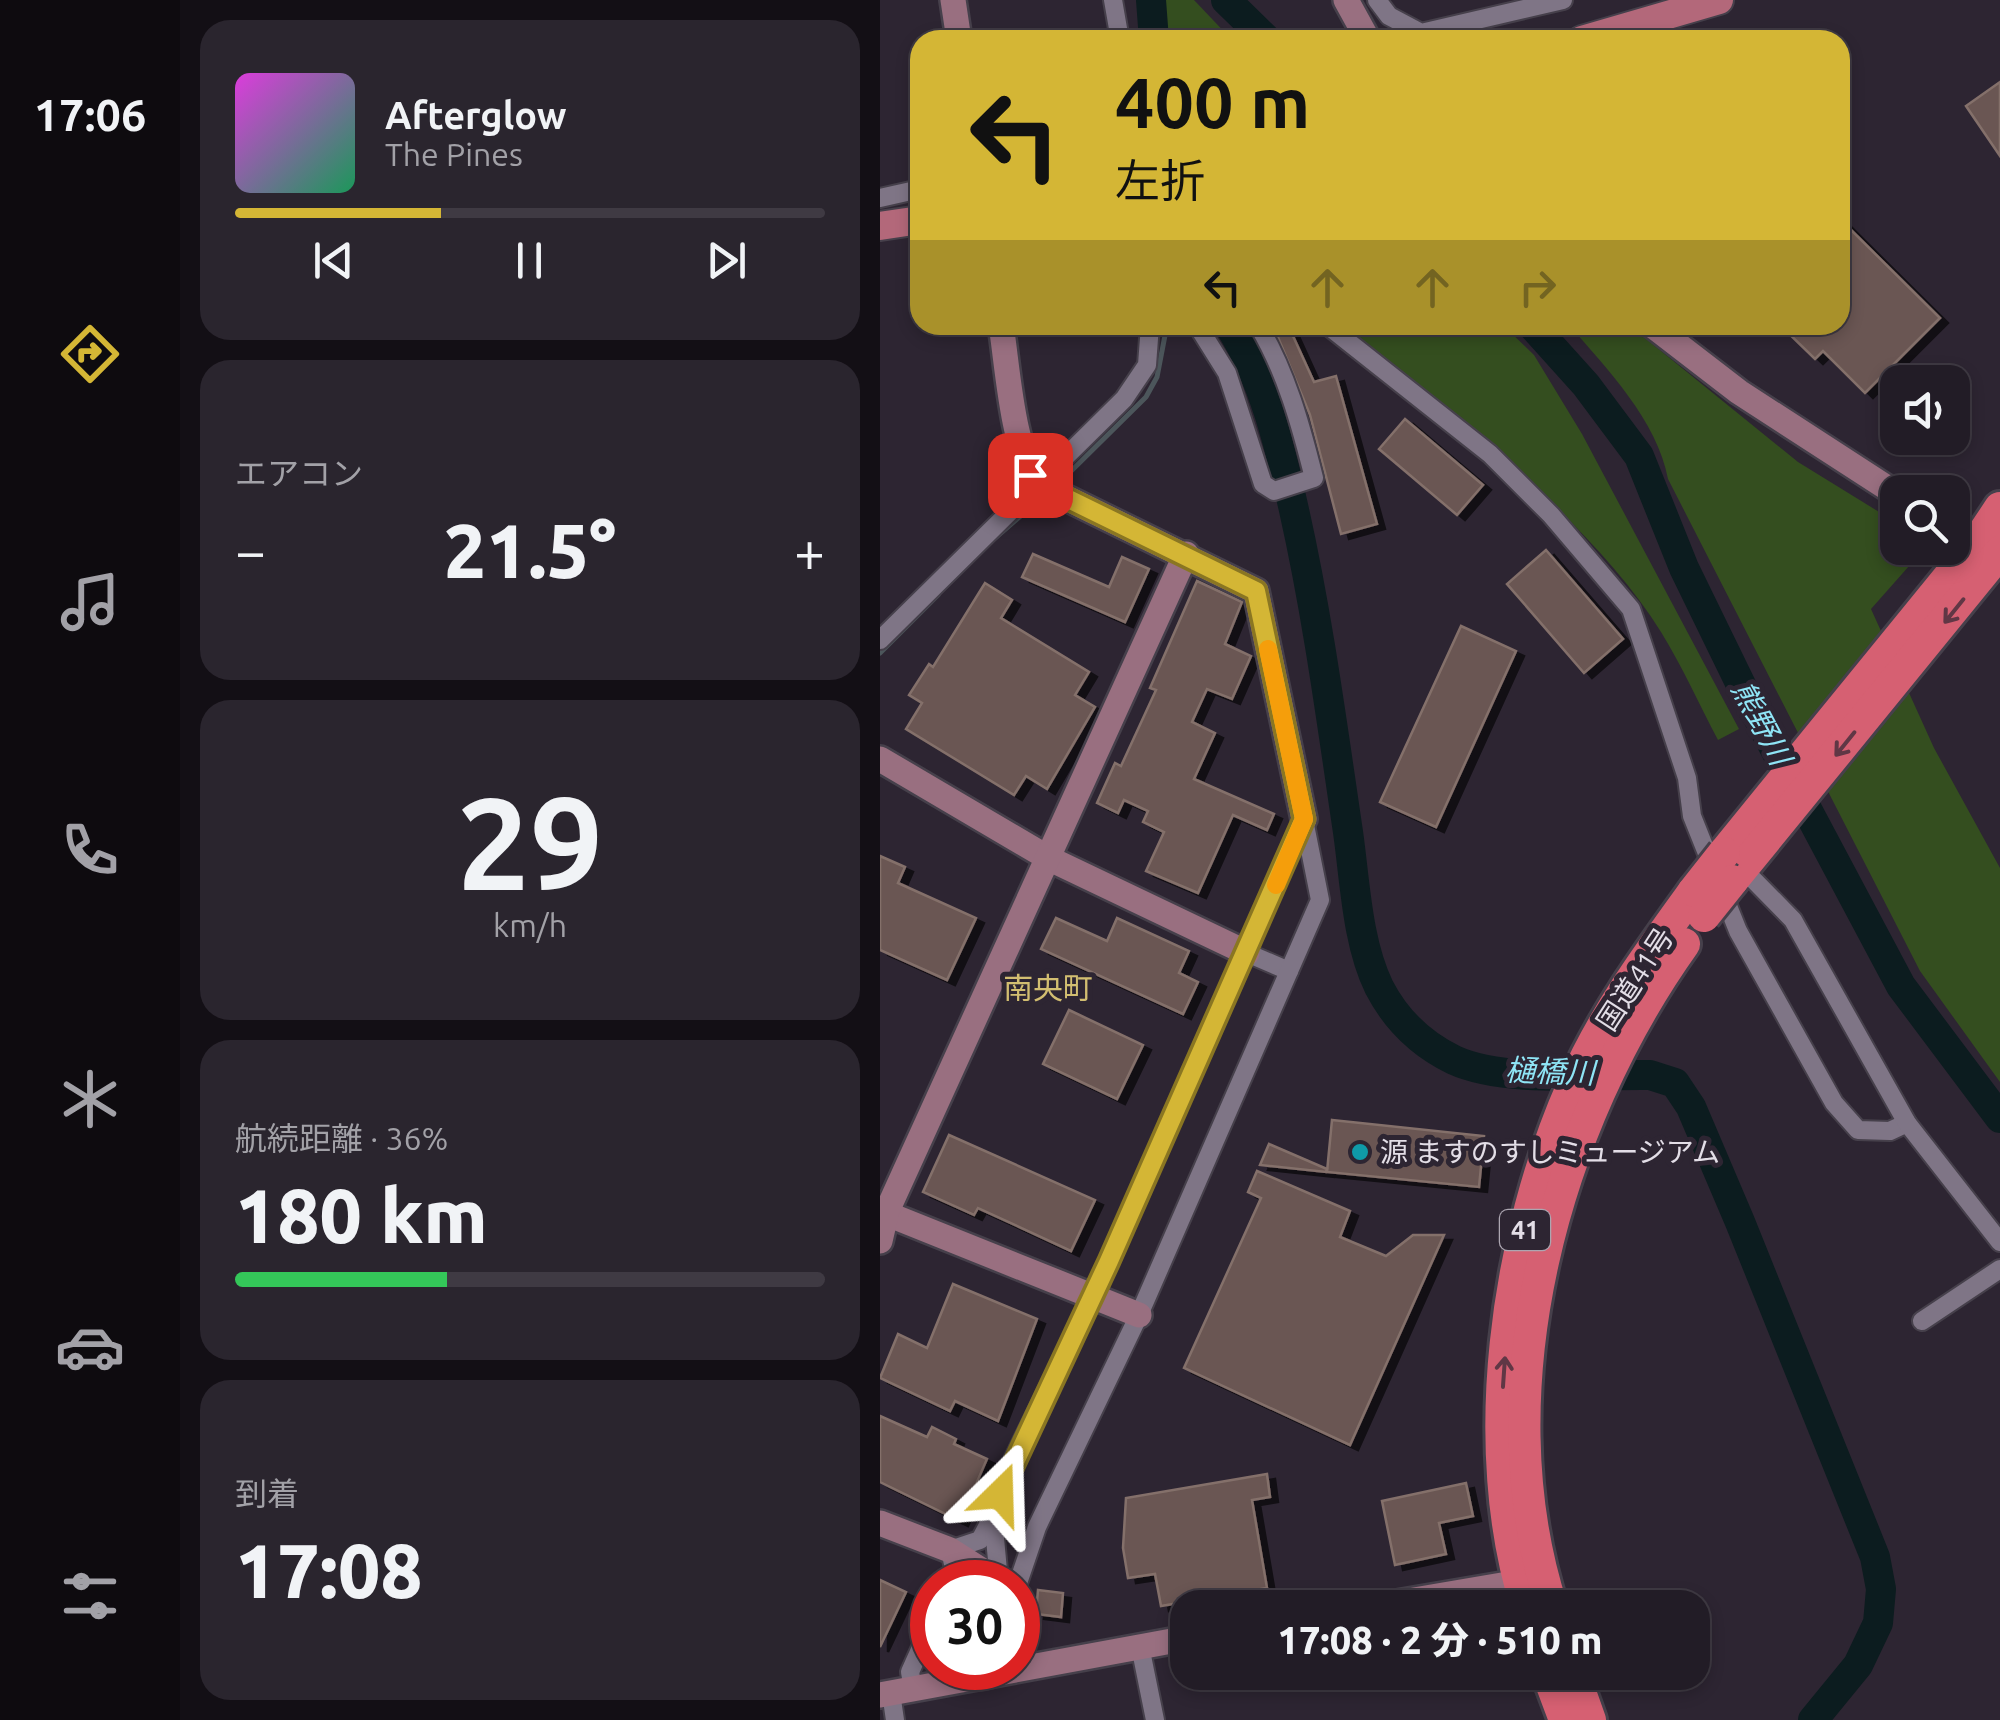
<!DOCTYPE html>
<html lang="ja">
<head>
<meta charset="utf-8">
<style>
	:root { --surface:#221c26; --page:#2a252e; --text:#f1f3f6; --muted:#a2a1a7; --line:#3f3a43; --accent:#d4b635 }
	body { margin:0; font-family:Ubuntu,"Noto Sans JP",sans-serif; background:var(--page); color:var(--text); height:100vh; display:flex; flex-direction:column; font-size:38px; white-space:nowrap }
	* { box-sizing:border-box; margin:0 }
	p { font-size:32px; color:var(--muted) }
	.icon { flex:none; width:55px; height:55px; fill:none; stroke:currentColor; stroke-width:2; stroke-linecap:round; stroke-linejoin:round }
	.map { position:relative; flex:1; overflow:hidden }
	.side { display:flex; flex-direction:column; gap:20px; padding:20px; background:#130f15; width:700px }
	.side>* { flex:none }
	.top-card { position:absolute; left:30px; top:30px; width:940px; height:305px; border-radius:30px; box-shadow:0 5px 15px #0003,0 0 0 2px var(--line); background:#d4b635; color:#111; overflow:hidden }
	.buttons { position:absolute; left:1000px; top:365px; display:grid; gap:20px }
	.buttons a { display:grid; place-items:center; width:90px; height:90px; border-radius:20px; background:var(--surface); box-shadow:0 5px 15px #0003,0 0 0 2px var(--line); font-size:50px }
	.speed { position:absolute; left:30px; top:1560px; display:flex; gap:20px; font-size:50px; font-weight:700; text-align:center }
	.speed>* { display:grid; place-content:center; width:130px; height:130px; border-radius:50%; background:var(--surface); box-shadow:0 5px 15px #0003,0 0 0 2px var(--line); line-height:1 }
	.speed .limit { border:15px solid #d22; background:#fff; color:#111 }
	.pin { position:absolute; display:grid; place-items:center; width:85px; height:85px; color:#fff; margin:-42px; border-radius:20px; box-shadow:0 5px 15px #0006 }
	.me { position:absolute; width:110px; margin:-55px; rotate:22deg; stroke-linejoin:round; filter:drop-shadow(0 0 8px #0008) }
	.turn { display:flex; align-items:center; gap:35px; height:210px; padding:0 40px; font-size:45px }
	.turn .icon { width:130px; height:130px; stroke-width:2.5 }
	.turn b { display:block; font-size:70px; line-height:85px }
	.lanes { display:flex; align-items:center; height:95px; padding:0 40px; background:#0003; justify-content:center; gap:50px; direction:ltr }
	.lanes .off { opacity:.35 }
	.big { font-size:75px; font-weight:800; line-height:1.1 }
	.side .widget { flex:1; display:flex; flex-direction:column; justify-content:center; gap:15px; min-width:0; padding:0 35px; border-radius:30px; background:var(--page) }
	.side .dial { align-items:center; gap:0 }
	.dial b { font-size:130px; line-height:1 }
	.song { display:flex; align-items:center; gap:30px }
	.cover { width:120px; height:120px; border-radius:15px; background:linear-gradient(135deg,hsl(300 70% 55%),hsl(150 70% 35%)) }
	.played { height:10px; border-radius:5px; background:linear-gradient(90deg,var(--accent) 35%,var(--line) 35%) }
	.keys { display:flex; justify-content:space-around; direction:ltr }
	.heat { display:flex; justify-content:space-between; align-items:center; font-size:55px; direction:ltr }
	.charge { height:15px; border-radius:8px; background:linear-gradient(90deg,#34c759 36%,var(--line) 0) }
	.trip { position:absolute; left:290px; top:1590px; width:540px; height:100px; border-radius:30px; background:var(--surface); box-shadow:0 5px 15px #0003,0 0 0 2px var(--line); font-weight:800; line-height:100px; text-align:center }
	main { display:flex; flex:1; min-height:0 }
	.menu { display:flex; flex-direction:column; width:180px; justify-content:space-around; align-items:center; background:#0e0b0f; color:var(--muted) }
	.menu .icon { width:70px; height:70px }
	.menu .on { color:var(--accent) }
	.menu b { font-size:45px; color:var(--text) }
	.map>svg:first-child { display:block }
	.green { fill:#344e1f }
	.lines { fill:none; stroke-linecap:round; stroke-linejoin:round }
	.stream { stroke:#4c565b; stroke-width:5 }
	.river { stroke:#0c1c1f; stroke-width:30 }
	.building { fill:#6a5752; stroke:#84706b; stroke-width:2.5; filter:url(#shadow) }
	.street-casing { stroke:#46404b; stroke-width:22 }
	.secondary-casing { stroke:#46404b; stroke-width:30 }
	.primary-casing { stroke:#46404b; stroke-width:32 }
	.highway-casing { stroke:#46404b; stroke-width:38 }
	.street { stroke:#7f7586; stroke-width:18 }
	.secondary { stroke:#996f80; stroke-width:25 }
	.primary { stroke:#b3687a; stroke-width:28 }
	.highway { stroke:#d66072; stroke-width:32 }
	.highway-bridge-casing { stroke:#46404b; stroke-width:38; stroke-linecap:butt }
	.highway-bridge { stroke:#d66072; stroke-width:32 }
	.oneway { stroke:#603745 }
	.route-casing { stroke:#8a7622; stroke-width:25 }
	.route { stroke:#d4b635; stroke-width:18 }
	.slow { stroke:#f59e0b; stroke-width:18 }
	.culture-dot { fill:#0f9aa8; stroke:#2d2532; stroke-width:4 }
	.labels { text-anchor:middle; stroke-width:10; stroke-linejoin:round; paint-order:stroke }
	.shield { fill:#2d2532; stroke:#aca6b1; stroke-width:2.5 }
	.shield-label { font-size:25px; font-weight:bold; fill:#e3dee7 }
	.street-label { font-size:28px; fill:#e3dee7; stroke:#2d2532 }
	.poi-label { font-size:28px; fill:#e3dee7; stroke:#2d2532; text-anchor:start }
	.water-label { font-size:30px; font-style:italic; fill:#8fe5f6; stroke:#2d2532 }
	.neighbourhood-label { font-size:30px; fill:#d2be71; stroke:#2d2532 }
</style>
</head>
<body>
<main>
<nav class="menu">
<b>17:06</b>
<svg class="icon on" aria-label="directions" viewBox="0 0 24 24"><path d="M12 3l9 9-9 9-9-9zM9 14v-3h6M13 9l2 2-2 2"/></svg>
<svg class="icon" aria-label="music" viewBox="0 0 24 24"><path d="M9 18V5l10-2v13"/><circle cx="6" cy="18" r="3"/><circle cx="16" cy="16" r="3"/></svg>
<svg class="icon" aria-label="phone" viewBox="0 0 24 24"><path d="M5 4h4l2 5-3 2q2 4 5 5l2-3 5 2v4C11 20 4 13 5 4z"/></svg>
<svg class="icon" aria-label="climate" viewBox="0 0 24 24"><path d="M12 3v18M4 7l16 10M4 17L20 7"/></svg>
<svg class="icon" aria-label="car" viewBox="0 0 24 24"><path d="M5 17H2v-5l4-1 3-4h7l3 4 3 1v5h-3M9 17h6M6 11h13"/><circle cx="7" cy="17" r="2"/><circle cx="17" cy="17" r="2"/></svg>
<svg class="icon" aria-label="filters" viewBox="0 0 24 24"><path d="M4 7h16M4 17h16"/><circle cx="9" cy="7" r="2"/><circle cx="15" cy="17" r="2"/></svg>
</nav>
<section class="side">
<div class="widget">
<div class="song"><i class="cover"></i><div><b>Afterglow</b><p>The Pines</p></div></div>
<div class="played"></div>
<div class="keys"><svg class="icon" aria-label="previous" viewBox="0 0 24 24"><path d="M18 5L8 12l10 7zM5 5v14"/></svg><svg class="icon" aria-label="pause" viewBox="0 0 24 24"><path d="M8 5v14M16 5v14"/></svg><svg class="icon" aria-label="next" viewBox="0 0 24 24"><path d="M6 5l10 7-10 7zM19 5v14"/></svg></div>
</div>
<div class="widget"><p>エアコン</p>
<div class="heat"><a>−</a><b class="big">21.5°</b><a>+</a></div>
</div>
<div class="widget dial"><b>29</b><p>km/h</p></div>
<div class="widget"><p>航続距離 · 36%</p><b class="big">180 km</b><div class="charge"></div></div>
<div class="widget"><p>到着</p><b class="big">17:08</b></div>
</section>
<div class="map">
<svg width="1120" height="1720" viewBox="0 0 1120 1720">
	<defs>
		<filter id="shadow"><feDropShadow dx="8" dy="5" stdDeviation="0" flood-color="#0009"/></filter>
	</defs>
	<rect width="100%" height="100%" fill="#2d2532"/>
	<!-- green -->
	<g class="green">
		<path d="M280,0H314L352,40H283Z"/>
		<path d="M463,325H623L654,355L702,434L859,729L838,740C819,704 802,666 781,632C710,518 565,411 463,325Z"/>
		<path d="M689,325H749L918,462L1017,523L1018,548H1045L991,609L1054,748L1120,868V1082L1040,971L788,479C777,420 727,369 689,325Z"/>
	</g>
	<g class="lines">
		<!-- stream -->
		<g class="stream">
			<path d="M176,486L266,397L277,377L287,325"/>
			<path d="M115,538L164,496"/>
			<path d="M0,653L58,595"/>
		</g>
		<!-- river -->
		<g class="river">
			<path d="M271,0L274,40"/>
			<path d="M346,0L387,40"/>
			<path d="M349,325C384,379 400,447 414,510C438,617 452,724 468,832C475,881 477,942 499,987C516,1020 541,1044 574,1060C624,1083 713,1074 770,1075L795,1083L811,1107L860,1222L995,1557L1001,1589L998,1623L978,1665L933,1720"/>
			<path d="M652,325L706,385L759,456L804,568L863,689L1021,986L1120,1118"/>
		</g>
	</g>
	<!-- building -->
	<g class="building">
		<path d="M1120,82V156L1086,106Z"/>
		<path d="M960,219L1060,318L985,393L943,351L935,359L900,325H960Z"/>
		<path d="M408,325L434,382L456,376L497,524L461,534L430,415L395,330Z"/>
		<path d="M525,419L603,485L577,515L499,449Z"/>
		<path d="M666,550L743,639L704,673L627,584Z"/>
		<path d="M153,554L229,587L242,557L269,569L245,622L142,577Z"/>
		<path d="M317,581L362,602L345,644L371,656L352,699L327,689L312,722L335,733L314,779L394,814L387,830L353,815L318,893L266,871L284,832L263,822L268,811L244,800L238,813L217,803L235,763L241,766L276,690L270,688Z"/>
		<path d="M105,583L132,600L121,618L209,672L195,695L215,707L167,789L146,776L134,795L26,729L42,703L29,695L49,664L53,667Z"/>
		<path d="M581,626L636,651L556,827L500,802Z"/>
		<path d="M0,856L25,867L18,883L96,918L67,980L0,950Z"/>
		<path d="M176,918L227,941L237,918L309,951L299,973L318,982L303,1014L161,949Z"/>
		<path d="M189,1010L263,1045L237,1099L163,1064Z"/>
		<path d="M452,1120L604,1136L599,1187L447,1172Z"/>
		<path d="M69,1135L215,1200L191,1251L98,1208L94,1215L43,1192Z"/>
		<path d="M389,1144L447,1169L446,1172L380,1165Z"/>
		<path d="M377,1171L470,1211L460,1237L506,1256L533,1235H564L470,1445L304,1368L381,1198L368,1192Z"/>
		<path d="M73,1284L157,1319L118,1421L75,1401L70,1411L0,1378L18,1334L47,1348Z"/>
		<path d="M0,1416L47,1437L52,1427L76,1439L74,1444L107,1459L80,1521L0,1482Z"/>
		<path d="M387,1474L390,1497L372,1500L387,1588L281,1606L275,1574L248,1578L243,1548L246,1498Z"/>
		<path d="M586,1483L593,1516L559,1523L566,1554L515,1565L502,1501Z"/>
		<path d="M0,1580L26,1592L0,1647Z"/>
		<path d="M158,1590L183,1593L181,1617L156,1614Z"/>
	</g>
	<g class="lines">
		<!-- street casing -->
		<g class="street-casing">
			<g id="street">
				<path d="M233,0L240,40"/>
				<path d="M497,0L509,16L541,33L683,0"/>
				<path d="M0,198L40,189"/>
				<path d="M317,325L347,373L383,484L394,491L434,478C421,426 406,371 378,325"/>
				<path d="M447,325L610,454L671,515L751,609L807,778L812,816L858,931L954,1103L978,1130L1010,1131L1027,1123"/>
				<path d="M0,640L244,399L267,365L270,325"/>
				<path d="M862,868L913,920L1027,1123L1120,1242"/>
				<path d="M367,953L409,971"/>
				<path d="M1042,1321L1120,1269"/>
				<path d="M71,1582L75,1573L70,1550L100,1540L113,1516"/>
				<path d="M119,1582L113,1516L127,1472L214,1295L424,819"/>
				<path d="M138,1583L157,1527L259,1315L440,900L424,820"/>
				<path d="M138,1631L145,1667"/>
				<path d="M260,1646L275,1720"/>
				<path d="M33,1689L30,1672L52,1623"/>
				<path d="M11,1693L15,1720"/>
			</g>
		</g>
		<!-- secondary casing -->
		<g class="secondary-casing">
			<g id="secondary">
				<path d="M73,0L79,40"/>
				<path d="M466,0L488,40"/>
				<path d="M121,325C128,368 132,453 160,485L376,591L424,819"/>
				<path d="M772,325L859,392L1018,495"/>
				<path d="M1072,527L1110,551"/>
				<path d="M0,759L170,859L367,953"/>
				<path d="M0,1211L259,1315"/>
				<path d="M0,1241L7,1211L306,554"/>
				<path d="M0,1523L70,1550L117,1580"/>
				<path d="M487,1608L657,1579"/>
				<path d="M0,1695L308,1638"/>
			</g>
		</g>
		<!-- primary casing -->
		<g class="primary-casing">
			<g id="primary">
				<path d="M702,40L839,0"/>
				<path d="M0,226L40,220"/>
			</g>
		</g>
		<!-- highway casing -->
		<g class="highway-casing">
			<g id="highway">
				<path d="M844,853L1098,541L1120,508"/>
				<path d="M852,881L1120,552"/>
				<path d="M647,1608C596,1448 626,1236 693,1085C724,1014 769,953 814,891"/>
				<path d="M672,1608C601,1389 675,1125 804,944"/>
				<path d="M667,1672L685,1720"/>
				<path d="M693,1672L710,1720"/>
			</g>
		</g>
		<!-- street -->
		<use href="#street" class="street"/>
		<!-- secondary -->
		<use href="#secondary" class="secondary"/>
		<!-- primary -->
		<use href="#primary" class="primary"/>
		<!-- highway -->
		<use href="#highway" class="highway"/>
		<!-- highway-bridge casing -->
		<g class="highway-bridge-casing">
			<g id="highway-bridge">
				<path d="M814,891L844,853"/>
				<path d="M824,916L852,881"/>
			</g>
		</g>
		<!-- highway-bridge -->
		<use href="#highway-bridge" class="highway-bridge"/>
	</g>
	<!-- one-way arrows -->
	<defs><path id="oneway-shaft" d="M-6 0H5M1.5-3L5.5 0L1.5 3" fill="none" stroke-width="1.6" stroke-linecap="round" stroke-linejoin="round" transform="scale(2.5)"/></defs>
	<g class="oneway">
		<use href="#oneway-shaft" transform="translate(1074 611) rotate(129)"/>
		<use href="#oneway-shaft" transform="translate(965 744) rotate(129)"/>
		<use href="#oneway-shaft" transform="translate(624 1372) rotate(-86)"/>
	</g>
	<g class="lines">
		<!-- route casing -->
		<g class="route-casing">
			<path id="route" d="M120,1494L229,1261L424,819L376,591L160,485L150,475"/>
		</g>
		<!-- route -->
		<use href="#route" class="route"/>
		<!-- slow -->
		<path class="slow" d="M388,649L424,819L396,885"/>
	</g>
	<!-- markers -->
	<circle class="culture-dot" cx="480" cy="1152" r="10"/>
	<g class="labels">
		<!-- shield labels -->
		<rect class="shield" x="620" y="1210" width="50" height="40" rx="8"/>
		<g class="shield-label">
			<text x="645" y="1239">41</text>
		</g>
		<!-- street labels -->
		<g class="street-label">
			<text transform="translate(755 979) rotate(-57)" y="10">国道41号</text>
		</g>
		<!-- poi labels -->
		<g class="poi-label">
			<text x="500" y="1162">源 ますのすしミュージアム</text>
		</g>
		<!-- water labels -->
		<g class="water-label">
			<text transform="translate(881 723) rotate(62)" y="10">熊野川</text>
			<text transform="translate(670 1072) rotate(2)" y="10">樋橋川</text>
		</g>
		<!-- neighbourhood labels -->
		<g class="neighbourhood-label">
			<text x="168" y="999">南央町</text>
		</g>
	</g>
</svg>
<div class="buttons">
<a><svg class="icon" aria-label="sound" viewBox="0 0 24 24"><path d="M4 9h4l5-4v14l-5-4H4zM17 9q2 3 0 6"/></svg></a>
<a><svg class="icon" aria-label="search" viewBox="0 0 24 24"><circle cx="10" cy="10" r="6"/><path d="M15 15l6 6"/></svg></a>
</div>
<div class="speed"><div class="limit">30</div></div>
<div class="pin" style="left:150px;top:475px;background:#d93025"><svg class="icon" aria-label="arrive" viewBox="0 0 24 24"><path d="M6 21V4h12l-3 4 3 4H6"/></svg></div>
<svg class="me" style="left:120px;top:1494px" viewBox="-20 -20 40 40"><path d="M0-17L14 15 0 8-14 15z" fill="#d4b635" stroke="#fff" stroke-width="4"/></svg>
<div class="trip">17:08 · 2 分 · 510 m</div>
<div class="top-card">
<div class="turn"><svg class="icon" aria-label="left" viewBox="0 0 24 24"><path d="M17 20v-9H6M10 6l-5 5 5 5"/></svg><div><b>400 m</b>左折</div></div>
<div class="lanes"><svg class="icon" aria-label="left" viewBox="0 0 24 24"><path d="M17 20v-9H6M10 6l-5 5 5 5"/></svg><svg class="icon off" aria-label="ahead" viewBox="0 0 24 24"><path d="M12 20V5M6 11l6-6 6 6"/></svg><svg class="icon off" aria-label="ahead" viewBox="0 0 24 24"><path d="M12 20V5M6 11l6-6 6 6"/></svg><svg class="icon off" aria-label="right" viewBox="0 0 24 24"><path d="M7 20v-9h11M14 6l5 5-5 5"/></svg></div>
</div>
</div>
</main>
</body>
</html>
